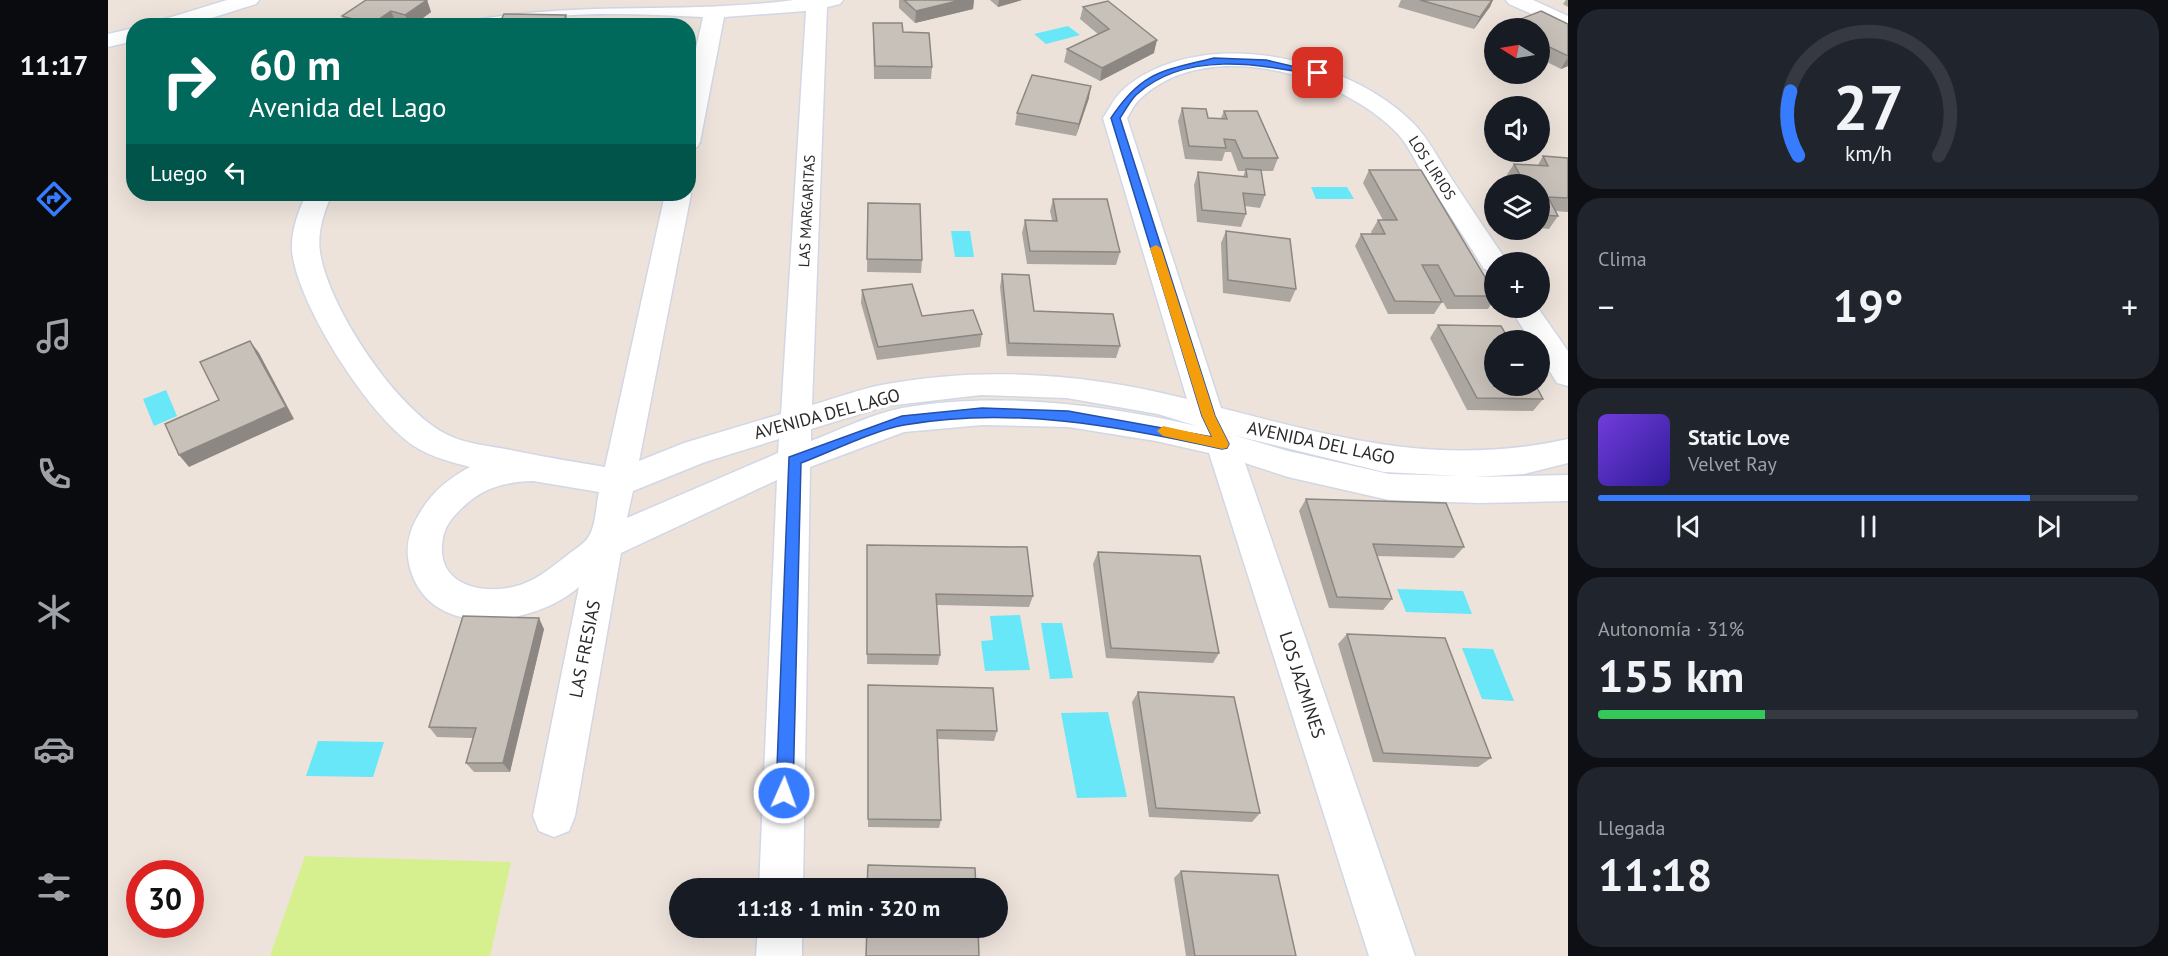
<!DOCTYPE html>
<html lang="es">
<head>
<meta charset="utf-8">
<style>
	:root { --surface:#171b24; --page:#20242c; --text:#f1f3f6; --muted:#9ea1a6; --line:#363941; --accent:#377bff }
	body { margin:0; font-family:"PT Sans",sans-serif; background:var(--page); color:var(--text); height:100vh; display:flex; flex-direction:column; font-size:22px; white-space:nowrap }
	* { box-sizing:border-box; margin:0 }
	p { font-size:20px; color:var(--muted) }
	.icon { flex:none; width:33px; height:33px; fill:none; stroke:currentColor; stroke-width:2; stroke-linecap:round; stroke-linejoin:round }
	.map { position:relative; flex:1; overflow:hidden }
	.side { display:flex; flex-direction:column; gap:9px; padding:9px; background:#0d0f14; width:600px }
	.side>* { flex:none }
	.top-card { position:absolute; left:18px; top:18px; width:570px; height:183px; border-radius:24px; box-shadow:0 6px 24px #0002; background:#00695c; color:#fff; overflow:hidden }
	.needle { width:39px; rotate:281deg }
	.tools { position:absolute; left:1376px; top:18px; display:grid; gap:12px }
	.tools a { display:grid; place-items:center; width:66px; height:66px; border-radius:50%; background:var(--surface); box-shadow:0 6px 24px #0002; font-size:30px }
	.speed { position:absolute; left:18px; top:860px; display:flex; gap:12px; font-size:30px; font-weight:700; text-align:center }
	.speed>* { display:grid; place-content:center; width:78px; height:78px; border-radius:50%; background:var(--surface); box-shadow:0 6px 24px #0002; line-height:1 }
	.speed .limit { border:9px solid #d22; background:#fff; color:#111 }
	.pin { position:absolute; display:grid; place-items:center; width:51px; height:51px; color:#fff; margin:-26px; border-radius:12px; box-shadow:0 3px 9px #0006 }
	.me { position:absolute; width:66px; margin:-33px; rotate:2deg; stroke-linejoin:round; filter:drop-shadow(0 0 4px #0008) }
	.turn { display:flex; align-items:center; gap:21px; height:126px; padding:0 24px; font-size:27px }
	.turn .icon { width:78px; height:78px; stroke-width:2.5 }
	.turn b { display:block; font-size:42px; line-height:51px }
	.then { display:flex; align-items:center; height:57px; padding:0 24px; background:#0003; gap:12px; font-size:22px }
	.big { font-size:45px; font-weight:700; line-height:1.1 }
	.side .tile { flex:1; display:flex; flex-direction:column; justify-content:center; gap:9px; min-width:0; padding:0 21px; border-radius:24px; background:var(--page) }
	.side .dial { align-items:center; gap:0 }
	.dial svg { height:156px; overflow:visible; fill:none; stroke:var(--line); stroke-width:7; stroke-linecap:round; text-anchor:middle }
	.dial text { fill:var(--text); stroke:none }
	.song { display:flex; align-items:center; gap:18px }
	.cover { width:72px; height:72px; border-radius:9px; background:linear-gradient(135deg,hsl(260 70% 55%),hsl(250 70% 35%)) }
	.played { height:6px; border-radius:3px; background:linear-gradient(90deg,var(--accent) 80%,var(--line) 80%) }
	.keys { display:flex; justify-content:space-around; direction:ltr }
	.heat { display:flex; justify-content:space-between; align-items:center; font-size:33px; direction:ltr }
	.charge { height:9px; border-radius:4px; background:linear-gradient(90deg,#34c759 31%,var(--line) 0) }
	.trip { position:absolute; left:561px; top:878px; width:339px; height:60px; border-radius:30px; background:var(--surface); box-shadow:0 6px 24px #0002; font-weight:700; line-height:60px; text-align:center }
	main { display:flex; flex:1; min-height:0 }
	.menu { display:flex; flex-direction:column; width:108px; justify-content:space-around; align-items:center; background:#090b0e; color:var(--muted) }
	.menu .icon { width:42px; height:42px }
	.menu .current { color:var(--accent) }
	.menu b { font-size:27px; color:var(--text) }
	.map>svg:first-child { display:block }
	.pitch { fill:#d6f08f }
	.water { fill:#67e7f7 }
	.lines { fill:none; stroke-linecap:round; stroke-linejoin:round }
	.minor-casing { stroke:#d1d7e4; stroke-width:3 }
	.minor { fill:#fff; fill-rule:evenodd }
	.wall { fill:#aca6a0 }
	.shaded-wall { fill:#8c8782 }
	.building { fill:#c8c1ba; stroke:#8c8782; stroke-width:1.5 }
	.route { fill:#377bff; stroke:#2450a6; stroke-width:1.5 }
	.slow { fill:#f59e0b }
	.labels { text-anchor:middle; stroke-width:6; stroke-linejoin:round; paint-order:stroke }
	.far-street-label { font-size:15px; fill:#2a2a2a; stroke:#fff }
	.street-label { font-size:18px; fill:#2a2a2a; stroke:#fff }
</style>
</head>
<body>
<main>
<nav class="menu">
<b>11:17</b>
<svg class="icon current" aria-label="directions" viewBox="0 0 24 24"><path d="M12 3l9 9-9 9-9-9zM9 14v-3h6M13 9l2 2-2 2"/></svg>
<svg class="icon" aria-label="music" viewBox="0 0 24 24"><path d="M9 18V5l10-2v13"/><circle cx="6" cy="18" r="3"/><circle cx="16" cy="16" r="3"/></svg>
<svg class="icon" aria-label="phone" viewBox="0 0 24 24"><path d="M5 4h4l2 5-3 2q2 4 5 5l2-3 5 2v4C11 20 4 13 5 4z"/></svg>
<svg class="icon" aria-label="climate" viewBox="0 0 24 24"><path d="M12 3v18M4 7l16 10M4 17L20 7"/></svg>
<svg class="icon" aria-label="car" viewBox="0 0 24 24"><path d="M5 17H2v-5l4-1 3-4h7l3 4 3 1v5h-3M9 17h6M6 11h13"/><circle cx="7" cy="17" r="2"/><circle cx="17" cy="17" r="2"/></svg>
<svg class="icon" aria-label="filters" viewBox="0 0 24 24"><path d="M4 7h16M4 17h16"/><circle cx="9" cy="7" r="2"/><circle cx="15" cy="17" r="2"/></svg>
</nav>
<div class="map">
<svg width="1460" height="956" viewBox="0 0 1460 956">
	<rect width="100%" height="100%" fill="#ede3db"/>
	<!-- pitch -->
	<path class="pitch" d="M197,856L403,862L382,956H162Z"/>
	<!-- water -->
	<g class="water">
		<path d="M960,26L972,35L938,44L926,34Z"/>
		<path d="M1203,187H1239L1246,199H1208Z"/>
		<path d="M843,231H862L866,257H847Z"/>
		<path d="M58,390L69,416L46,426L35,399Z"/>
		<path d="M1289,589L1355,591L1364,614L1298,612Z"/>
		<path d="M912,615L922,670L877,671L873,641L885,640L882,616Z"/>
		<path d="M933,623H954L965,678L942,679Z"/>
		<path d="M1354,648L1385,649L1406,701L1374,699Z"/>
		<path d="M1000,712L1019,797L969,798L953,713Z"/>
		<path d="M210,741L276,742L265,777L198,776Z"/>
	</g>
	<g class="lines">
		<!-- minor casing -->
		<g class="minor-casing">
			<g id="minor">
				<path d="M119,0H151L148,4L78,26H44L47,22Z"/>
				<path d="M686,0H735L732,4L719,7L704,405C729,398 754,388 779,384C880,366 981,374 1079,399L995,118C1002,108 1007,96 1017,88C1094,24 1241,57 1306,124C1320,138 1329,157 1340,173C1358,201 1377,229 1396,257L1399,262H1386V272L1376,269C1357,238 1337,208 1317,177C1308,163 1301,146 1290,134C1233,74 1099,35 1032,99C1026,104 1023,112 1019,118L1113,408C1234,439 1334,467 1460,439V463L1416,474L1365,477L1460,475V501L1371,503L1281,500L1180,477L1137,463L1307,956H1261L1101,453L1048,441L960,427L874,425L796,432L702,467L695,888H651L669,480L513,553L467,816L461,831L446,837L431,831L425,816L471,587C426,626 322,642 302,568C297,549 300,533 310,516C322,494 339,479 362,467C343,462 323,457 306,446C261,416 190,306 184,251C183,232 190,210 199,194H224C216,211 209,233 212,252C220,307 289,411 340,435C361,445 385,446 407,451C436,457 467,462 497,467L557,194H580V191L583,194L531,461L576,443L673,414L698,11L616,17L592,142L589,147L580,149V85L595,17C547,15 499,12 451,16C418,18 387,26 354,26L357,22C471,0 572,15 686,0ZM873,395L959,398L1050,414L1089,426C996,405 889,391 794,408C763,414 732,430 703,441V429L778,406ZM1125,435L1276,472L1352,476L1281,474L1180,451ZM671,439L670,453L519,518L525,491L597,462ZM425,481L491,492C488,505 488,525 481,536C477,544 464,551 457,557C444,567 431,578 415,584C383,596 331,589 334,546C335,532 339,523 349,513C371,489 393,482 425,481Z"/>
				<path d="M1398,0H1425L1460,16V30L1401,4Z"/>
				<path d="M26,28V41L0,47V34Z"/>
				<path d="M1402,308H1430L1460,351V386L1449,383L1431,354V340H1422Z"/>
				<path d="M650,927H694V956H648Z"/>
			</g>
		</g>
		<!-- minor -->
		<use href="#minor" class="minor"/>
	</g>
	<!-- wall -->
	<g class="wall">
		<path d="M319,0L323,12L304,26H296L288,23L237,24L234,16Z"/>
		<path d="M791,0H866L865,9L807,23L791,8Z"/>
		<path d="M882,0H914L890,7Z"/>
		<path d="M1293,0H1385L1366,29L1290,7Z"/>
		<path d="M1458,0H1460V7L1455,4Z"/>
		<path d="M975,7L1046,53L992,81L956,62L959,49L990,34L972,19Z"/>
		<path d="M765,23L795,32L824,67L823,79H766Z"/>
		<path d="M1460,24V66L1453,69L1431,58V28H1397L1398,25Z"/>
		<path d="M981,98L968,136L907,125L909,113Z"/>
		<path d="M1074,108L1100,118H1113L1116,111L1170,158L1165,171H1153L1157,195L1152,208L1137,206L1138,214L1133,227L1089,222L1086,185L1090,172L1135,177L1137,171H1130L1123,152H1117L1114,161L1077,159L1070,121Z"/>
		<path d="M1435,156L1460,158V212L1447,211L1450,216L1441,229L1431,228V184H1402L1398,176L1406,164L1430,165Z"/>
		<path d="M1261,170L1386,292V300L1380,309H1339L1321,278L1334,302L1326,314H1280L1247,246L1253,234H1264L1263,232L1270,220H1275L1255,183Z"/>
		<path d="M484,194H518V195Z"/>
		<path d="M945,199L1012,252L1008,265L919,264L914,233L917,220H944L942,211Z"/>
		<path d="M760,203L814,260L813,273L759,272Z"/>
		<path d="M1118,231L1188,289L1182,302L1115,293L1113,243Z"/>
		<path d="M894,274L926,311L1012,346L1008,358L899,356L892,287Z"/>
		<path d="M754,290L814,316L874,334L872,347L769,360L753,303Z"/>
		<path d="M1330,325L1435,399L1425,411L1359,410L1322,338Z"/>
		<path d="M1198,499L1356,547L1346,558L1269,556L1284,599L1275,610L1221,608L1191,511Z"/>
		<path d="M990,552L1111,653L1105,663L998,658L985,564Z"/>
		<path d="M759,556L925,596L921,607L829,605L832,655L830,665L759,664Z"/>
		<path d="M436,629L402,772H366L358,763L365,738L329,737L321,727Z"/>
		<path d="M1239,634L1383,758L1370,767L1265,762L1230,644Z"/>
		<path d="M760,685L889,731L886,741L830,739L833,820L831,828L760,827Z"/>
		<path d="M1030,692L1152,813L1144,822L1041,817L1024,702Z"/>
		<path d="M1073,871L1188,956H1078L1066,878Z"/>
	</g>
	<!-- shaded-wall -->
	<g class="shaded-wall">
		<path d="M319,0L323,12L304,26H301L297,15Z"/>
		<path d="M853,0H866L865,9L807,23L808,11Z"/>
		<path d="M891,0H914L890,7Z"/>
		<path d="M1384,0H1385L1382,7L1366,29L1372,17Z"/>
		<path d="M283,11L288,23L285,26H269L267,22Z"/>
		<path d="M458,15L460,26H454Z"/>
		<path d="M1049,40L1046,53L992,81L994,68Z"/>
		<path d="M1460,57V66L1453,69Z"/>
		<path d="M983,86L981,98L968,136L971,124Z"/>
		<path d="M142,341L151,353L186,419L81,467L71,455L178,407Z"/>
		<path d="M431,618L436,629L402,772L395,763Z"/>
	</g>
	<!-- building -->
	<g class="building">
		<path d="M258,0H319L297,15L283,11L267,22L275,24L272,26H235L245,19L234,16Z"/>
		<path d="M796,0H853L808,11Z"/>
		<path d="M1312,0H1384L1372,17Z"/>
		<path d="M1000,1L1049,40L994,68L959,49L1001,29L975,7Z"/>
		<path d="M1433,11L1460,24V56L1431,42V28H1405L1398,25Z"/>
		<path d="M396,14L458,15L454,26H390Z"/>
		<path d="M765,23H794L795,32L821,33L824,67L767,66Z"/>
		<path d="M924,75L983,86L971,124L909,113Z"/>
		<path d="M1074,108L1098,109L1100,118L1119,119L1116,111H1149L1170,158H1135L1127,140L1116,139L1118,148L1081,146Z"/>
		<path d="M1435,156L1460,158V198L1440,197L1450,216L1432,215L1431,213V184H1417L1406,164L1440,166Z"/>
		<path d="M1138,169L1153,170L1157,195L1135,193L1138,214L1094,210L1090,172L1139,177Z"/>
		<path d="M1261,170H1313L1386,292V296H1347L1330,265H1314L1334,302L1287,301L1253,234H1277L1270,220H1289Z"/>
		<path d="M945,199H999L1012,252L922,251L917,220L949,221Z"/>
		<path d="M760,203L812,204L814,260L759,259Z"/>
		<path d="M1118,231L1182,239L1188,289L1120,280Z"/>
		<path d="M894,274L921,275L926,311L1005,314L1012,346L901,343Z"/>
		<path d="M804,284L814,316L865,310L874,334L770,347L754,290Z"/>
		<path d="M1330,325L1393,326L1401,340H1386V386H1428L1435,399L1369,398Z"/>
		<path d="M142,341L178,407L71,455L57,424L111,400L92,362Z"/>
		<path d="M1198,499L1338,503L1356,547L1265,544L1284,599L1229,597Z"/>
		<path d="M759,545L919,547L925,596L828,594L832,655L759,654Z"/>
		<path d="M990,552L1092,556L1111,653L1003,648Z"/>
		<path d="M355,616L431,618L395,763H358L368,728L321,727Z"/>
		<path d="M1239,634L1337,638L1383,758L1275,753Z"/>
		<path d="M760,685L885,688L889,731L829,730L833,820L760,819Z"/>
		<path d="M1030,692L1126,697L1152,813L1048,808Z"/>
		<path d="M760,865L867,868L868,888H759Z"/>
		<path d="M1073,871L1170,875L1188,956H1087Z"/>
		<path d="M759,927H870L871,956H758Z"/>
	</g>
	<!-- route -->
	<path class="route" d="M1106,58L1158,60L1214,73L1210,76C1152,64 1077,50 1028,95C1022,101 1017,111 1012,118L1107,416L1121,444L1119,448L1114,449C1011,426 903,406 796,425C767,430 722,452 693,463L685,793L682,799L676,801L670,799L668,793L681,457L794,416L874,408L960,411L1104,437L1094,416L1003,118C1034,71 1054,71 1106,58Z"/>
	<!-- slow -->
	<path class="slow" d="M1048,245L1053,248L1107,416L1121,444L1119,448L1114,449L1055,436L1049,431L1055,426L1104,437L1094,416L1042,248Z"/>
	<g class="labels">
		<!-- far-street labels -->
		<g class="far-street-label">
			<text transform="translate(1324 168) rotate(57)" y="5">LOS LIRIOS</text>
			<text transform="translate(699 211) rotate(-87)" y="5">LAS MARGARITAS</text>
		</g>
		<!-- street labels -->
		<g class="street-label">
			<text transform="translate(719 414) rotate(-15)" y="6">AVENIDA DEL LAGO</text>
			<text transform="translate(1213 443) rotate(12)" y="6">AVENIDA DEL LAGO</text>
			<text transform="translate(477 649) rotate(-79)" y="6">LAS FRESIAS</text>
			<text transform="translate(1194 685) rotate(72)" y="6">LOS JAZMINES</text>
		</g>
	</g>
</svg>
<div class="tools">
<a><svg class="needle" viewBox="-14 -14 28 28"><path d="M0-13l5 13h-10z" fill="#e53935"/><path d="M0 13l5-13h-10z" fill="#9ea1a6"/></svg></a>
<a><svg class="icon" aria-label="sound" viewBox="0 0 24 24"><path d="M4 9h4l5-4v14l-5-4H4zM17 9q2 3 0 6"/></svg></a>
<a><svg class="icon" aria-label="layers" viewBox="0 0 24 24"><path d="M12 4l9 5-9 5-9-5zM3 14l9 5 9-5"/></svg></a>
<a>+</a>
<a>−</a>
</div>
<div class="speed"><div class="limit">30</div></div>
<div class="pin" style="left:1210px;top:73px;background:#d93025"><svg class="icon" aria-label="arrive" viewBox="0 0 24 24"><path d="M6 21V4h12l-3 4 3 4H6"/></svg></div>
<svg class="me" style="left:676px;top:793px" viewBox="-20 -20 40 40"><circle r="17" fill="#377bff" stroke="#fff" stroke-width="3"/><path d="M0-11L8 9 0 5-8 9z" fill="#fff"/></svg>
<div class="trip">11:18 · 1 min · 320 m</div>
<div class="top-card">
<div class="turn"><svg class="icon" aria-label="right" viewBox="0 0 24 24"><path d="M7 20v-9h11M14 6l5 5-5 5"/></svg><div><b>60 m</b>Avenida del Lago</div></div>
<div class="then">Luego<svg class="icon" aria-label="left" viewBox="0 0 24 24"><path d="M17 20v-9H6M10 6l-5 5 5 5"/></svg></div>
</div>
</div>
<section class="side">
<div class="tile dial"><svg viewBox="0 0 100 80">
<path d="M14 69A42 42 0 1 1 86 69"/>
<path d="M14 69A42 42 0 0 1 10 36" stroke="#377bff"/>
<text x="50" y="56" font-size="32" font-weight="700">27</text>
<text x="50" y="72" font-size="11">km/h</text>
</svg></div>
<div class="tile"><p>Clima</p>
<div class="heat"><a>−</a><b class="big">19°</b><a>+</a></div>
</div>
<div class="tile">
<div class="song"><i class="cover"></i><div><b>Static Love</b><p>Velvet Ray</p></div></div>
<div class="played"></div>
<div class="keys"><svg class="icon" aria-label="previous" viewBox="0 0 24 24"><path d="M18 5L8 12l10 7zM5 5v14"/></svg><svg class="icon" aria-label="pause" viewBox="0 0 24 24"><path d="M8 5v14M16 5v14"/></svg><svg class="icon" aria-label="next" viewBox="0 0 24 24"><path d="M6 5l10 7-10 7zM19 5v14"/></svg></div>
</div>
<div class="tile"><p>Autonomía · 31%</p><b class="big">155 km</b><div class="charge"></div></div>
<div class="tile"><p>Llegada</p><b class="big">11:18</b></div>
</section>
</main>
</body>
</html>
